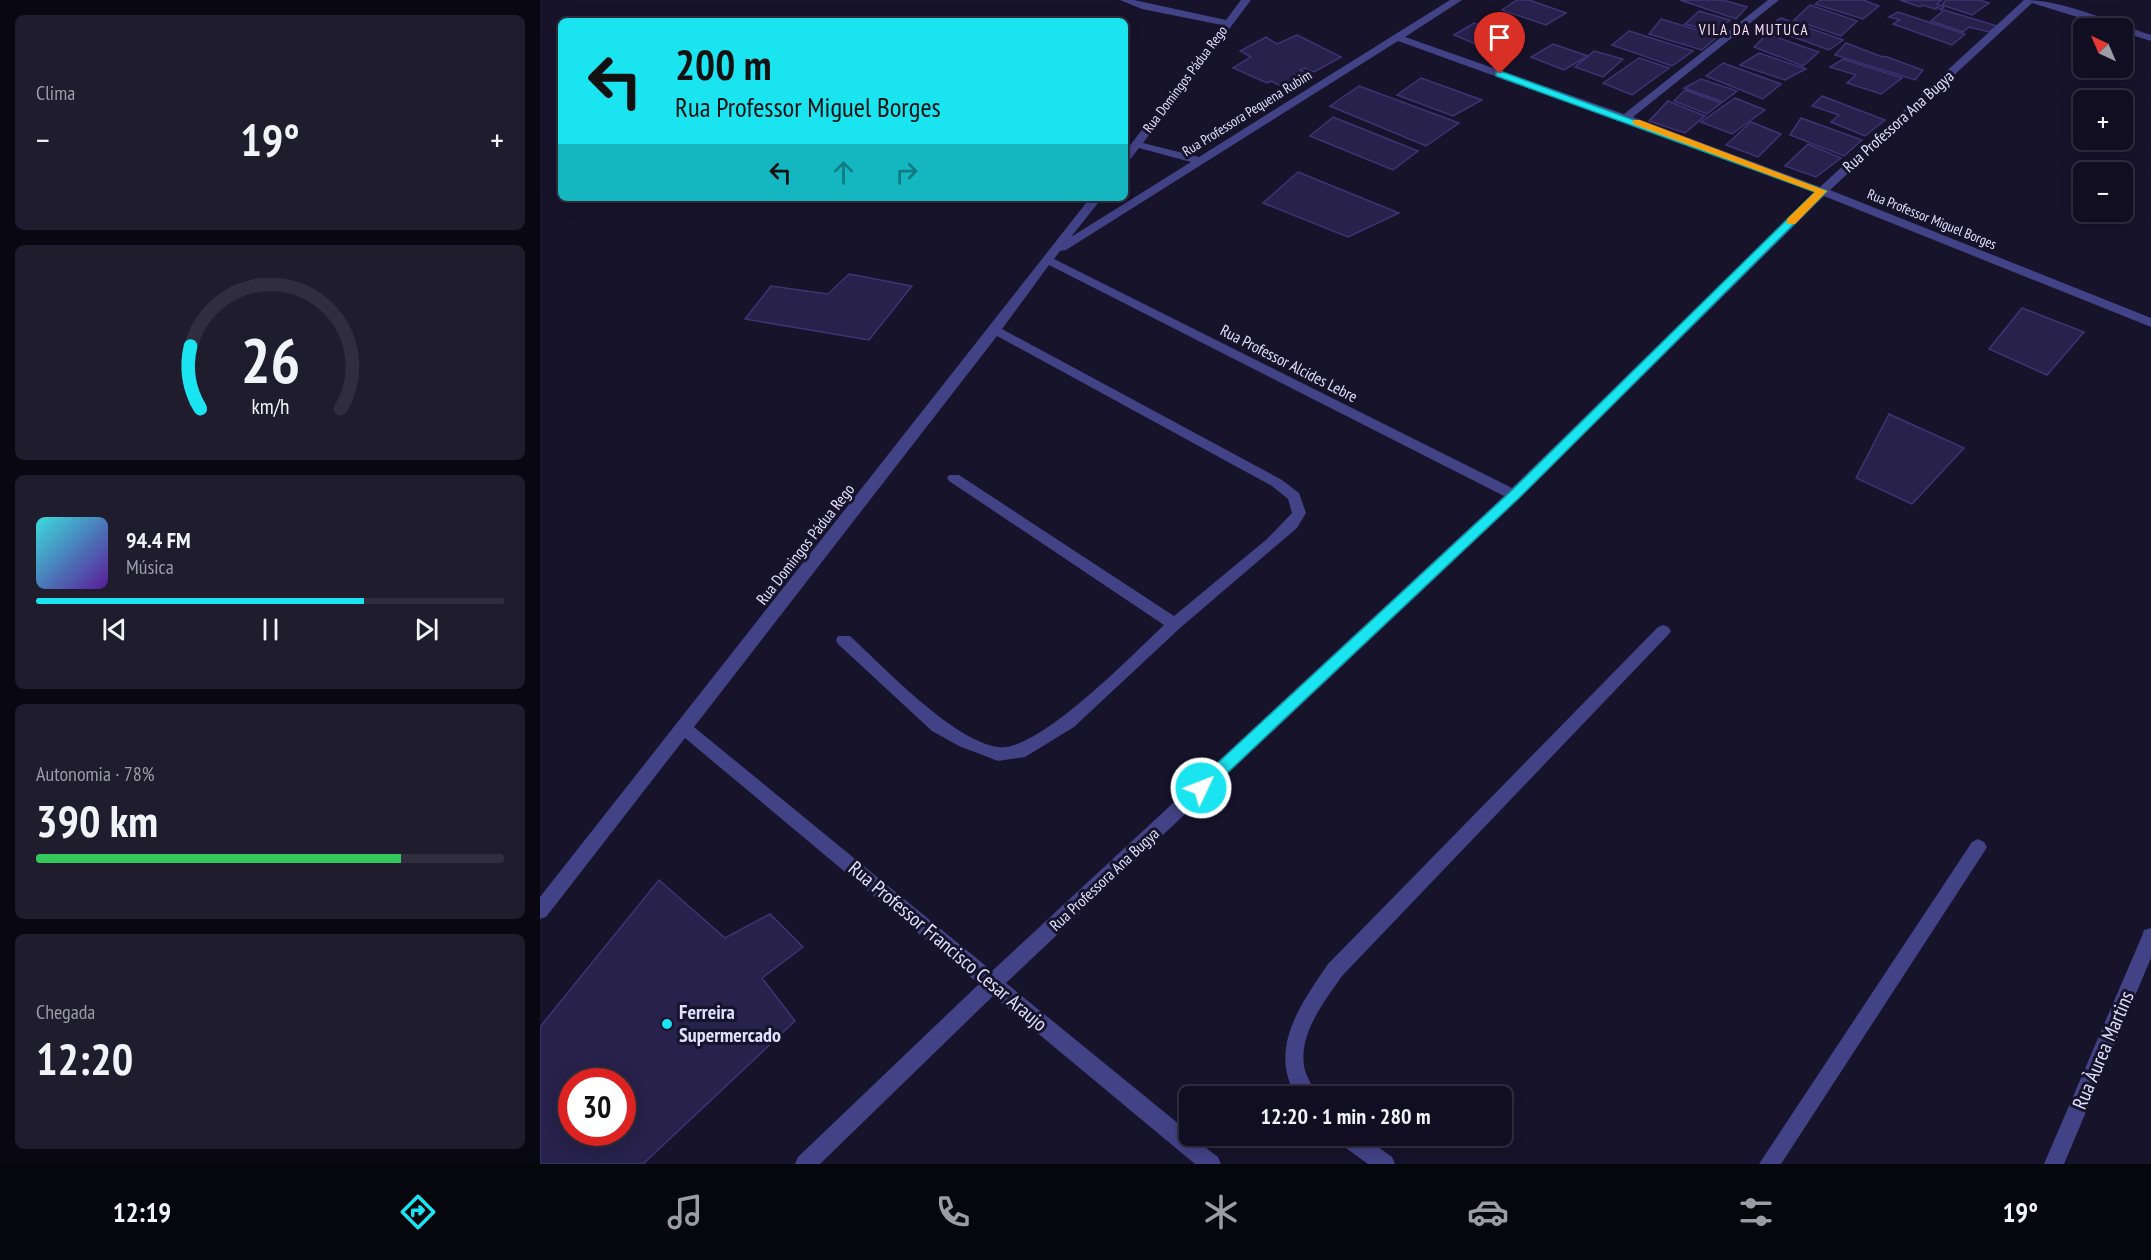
<!DOCTYPE html>
<html lang="pt">
<head>
<meta charset="utf-8">
<style>
	:root { --surface:#100e20; --page:#1e1c2d; --text:#f1f3f6; --muted:#9c9ca5; --line:#302e3e; --accent:#19e4f0 }
	body { margin:0; font-family:"PT Sans Narrow",sans-serif; background:var(--page); color:var(--text); height:100vh; display:flex; flex-direction:column; font-size:22px; white-space:nowrap }
	* { box-sizing:border-box; margin:0 }
	p { font-size:20px; color:var(--muted) }
	.icon { flex:none; width:33px; height:33px; fill:none; stroke:currentColor; stroke-width:2; stroke-linecap:round; stroke-linejoin:round }
	.map { position:relative; flex:1; overflow:hidden }
	.sheet { display:flex; flex-direction:column; gap:15px; padding:15px; background:#090812; width:540px }
	.sheet>* { flex:none }
	.hud { position:absolute; left:18px; top:18px; width:570px; height:183px; border-radius:9px; box-shadow:0 3px 15px #0003,0 0 0 2px var(--line); background:#19e4f0; color:#111; overflow:hidden }
	.needle { width:39px; rotate:316deg }
	.fabs { position:absolute; left:1533px; top:18px; display:grid; gap:12px }
	.fabs a { display:grid; place-items:center; width:60px; height:60px; border-radius:9px; background:var(--surface); box-shadow:0 3px 15px #0003,0 0 0 2px var(--line); font-size:30px }
	.speed { position:absolute; left:18px; top:1068px; display:flex; gap:12px; font-size:30px; font-weight:700; text-align:center }
	.speed>* { display:grid; place-content:center; width:78px; height:78px; border-radius:50%; background:var(--surface); box-shadow:0 3px 15px #0003,0 0 0 2px var(--line); line-height:1 }
	.speed .limit { border:9px solid #d22; background:#fff; color:#111 }
	.pin { position:absolute; display:grid; place-items:center; width:51px; height:51px; color:#fff; margin:-62px -26px; border-radius:50% 50% 50% 0; rotate:-45deg; box-shadow:0 0 6px #0007 }
	.pin .icon { rotate:45deg }
	.me { position:absolute; width:66px; margin:-33px; rotate:47deg; stroke-linejoin:round; filter:drop-shadow(0 0 4px #0008) }
	.turn { display:flex; align-items:center; gap:21px; height:126px; padding:0 18px; font-size:27px }
	.turn .icon { width:78px; height:78px; stroke-width:2.5 }
	.turn b { display:block; font-size:42px; line-height:51px }
	.lanes { display:flex; align-items:center; height:57px; padding:0 18px; background:#0003; justify-content:center; gap:30px; direction:ltr }
	.lanes .off { opacity:.35 }
	.big { font-size:45px; font-weight:800; line-height:1.1 }
	.sheet .widget { flex:1; display:flex; flex-direction:column; justify-content:center; gap:9px; min-width:0; padding:0 21px; border-radius:9px; background:var(--page) }
	.sheet .dial { align-items:center; gap:0 }
	.dial svg { height:156px; overflow:visible; fill:none; stroke:var(--line); stroke-width:7; stroke-linecap:round; text-anchor:middle }
	.dial text { fill:var(--text); stroke:none }
	.song { display:flex; align-items:center; gap:18px }
	.cover { width:72px; height:72px; border-radius:9px; background:linear-gradient(135deg,hsl(180 70% 55%),hsl(270 70% 35%)) }
	.played { height:6px; border-radius:3px; background:linear-gradient(90deg,var(--accent) 70%,var(--line) 70%) }
	.keys { display:flex; justify-content:space-around; direction:ltr }
	.heat { display:flex; justify-content:space-between; align-items:center; font-size:33px; direction:ltr }
	.charge { height:9px; border-radius:4px; background:linear-gradient(90deg,#34c759 78%,var(--line) 0) }
	.trip { position:absolute; left:639px; top:1086px; width:333px; height:60px; border-radius:9px; background:var(--surface); box-shadow:0 3px 15px #0003,0 0 0 2px var(--line); font-weight:800; line-height:60px; text-align:center }
	.tab-bar { display:flex; height:96px; justify-content:space-around; align-items:center; background:#06060d; color:var(--muted) }
	.tab-bar .icon { width:42px; height:42px }
	.tab-bar .active { color:var(--accent) }
	.tab-bar b { font-size:27px; color:var(--text) }
	main { display:flex; flex:1; min-height:0 }
	.map>svg:first-child { display:block }
	.building { fill:#27214b; stroke:#3e3475; stroke-width:1.5; fill-rule:evenodd }
	.lines { fill:none; stroke-linecap:round; stroke-linejoin:round }
	.street { fill:#424287; fill-rule:evenodd }
	.route { fill:#19e4f0; stroke:#10949c; stroke-width:1.5 }
	.slow { fill:#f59e0b }
	.poi-dot { fill:#19e4f0; stroke:#16132b; stroke-width:2 }
	.labels { text-anchor:middle; stroke-width:6; stroke-linejoin:round; paint-order:stroke }
	.far-street-label { font-size:14px; fill:#e1dffd; stroke:#16132b }
	.far-neighbourhood-label { font-size:15px; letter-spacing:1.5px; fill:#fde1f4; stroke:#16132b }
	.street-label { font-size:16px; fill:#e1dffd; stroke:#16132b }
	.near-street-label { font-size:20px; fill:#e1dffd; stroke:#16132b }
	.near-poi-label { font-size:20px; font-weight:bold; fill:#e1dffd; stroke:#16132b; text-anchor:start }
</style>
</head>
<body>
<main>
<section class="sheet">
<div class="widget"><p>Clima</p>
<div class="heat"><a>−</a><b class="big">19°</b><a>+</a></div>
</div>
<div class="widget dial"><svg viewBox="0 0 100 80">
<path d="M14 69A42 42 0 1 1 86 69"/>
<path d="M14 69A42 42 0 0 1 9 37" stroke="#19e4f0"/>
<text x="50" y="56" font-size="32" font-weight="700">26</text>
<text x="50" y="72" font-size="11">km/h</text>
</svg></div>
<div class="widget">
<div class="song"><i class="cover"></i><div><b>94.4 FM</b><p>Música</p></div></div>
<div class="played"></div>
<div class="keys"><svg class="icon" aria-label="previous" viewBox="0 0 24 24"><path d="M18 5L8 12l10 7zM5 5v14"/></svg><svg class="icon" aria-label="pause" viewBox="0 0 24 24"><path d="M8 5v14M16 5v14"/></svg><svg class="icon" aria-label="next" viewBox="0 0 24 24"><path d="M6 5l10 7-10 7zM19 5v14"/></svg></div>
</div>
<div class="widget"><p>Autonomia · 78%</p><b class="big">390 km</b><div class="charge"></div></div>
<div class="widget"><p>Chegada</p><b class="big">12:20</b></div>
</section>
<div class="map">
<svg width="1611" height="1164" viewBox="0 0 1611 1164">
	<rect width="100%" height="100%" fill="#16132b"/>
	<!-- building -->
	<g class="building">
		<path d="M977,0H989L1026,13L1006,25L962,10Z"/>
		<path d="M1140,0H1183L1207,7L1196,19Z"/>
		<path d="M1281,0H1323L1339,6L1323,19L1275,4Z"/>
		<path d="M1360,0H1402L1397,4L1404,7L1401,10L1397,7L1396,9L1382,5L1380,7Z"/>
		<path d="M1406,0H1440L1449,3L1432,15L1402,5Z"/>
		<path d="M1270,5L1317,21L1301,36L1254,20Z"/>
		<path d="M1404,10L1457,26L1449,32L1429,27L1423,32L1391,21Z"/>
		<path d="M1159,11L1190,20L1176,32L1145,24Z"/>
		<path d="M1358,12L1425,34L1412,45L1353,24L1360,20L1349,17Z"/>
		<path d="M1241,18L1303,40L1289,50L1226,27Z"/>
		<path d="M1121,19L1178,36L1162,50L1109,34Z"/>
		<path d="M934,23L965,34L945,48L914,35Z"/>
		<path d="M1089,31L1153,51L1132,66L1072,45Z"/>
		<path d="M1227,34L1279,52L1263,66L1214,47Z"/>
		<path d="M757,35L801,57L774,72L765,68L760,70L770,75L745,88L731,81L727,83L693,68L711,57L700,51L726,37L737,44Z"/>
		<path d="M1306,43L1340,56L1347,57L1383,70L1375,80L1295,55Z"/>
		<path d="M1013,44L1048,56L1024,70L991,57Z"/>
		<path d="M1054,51L1083,59L1063,77L1035,67Z"/>
		<path d="M1219,53L1266,69L1245,80L1200,65Z"/>
		<path d="M1099,58L1129,68L1092,95L1063,83Z"/>
		<path d="M1303,59L1362,78L1341,94L1307,83L1316,75L1290,67Z"/>
		<path d="M1183,63L1241,84L1223,99L1166,76Z"/>
		<path d="M881,78L942,100L913,116L857,95Z"/>
		<path d="M1161,79L1197,91L1183,102L1144,88Z"/>
		<path d="M819,86L919,123L886,146L790,106Z"/>
		<path d="M1145,90L1181,103L1167,114L1134,101Z"/>
		<path d="M1282,96L1345,120L1325,136L1291,122L1299,115L1272,106Z"/>
		<path d="M1195,98L1225,110L1192,134L1161,122Z"/>
		<path d="M1128,101L1165,116L1145,133L1109,121Z"/>
		<path d="M793,117L878,151L853,170L770,136Z"/>
		<path d="M1261,118L1322,140L1304,156L1250,135Z"/>
		<path d="M1211,122L1241,134L1218,157L1186,145Z"/>
		<path d="M1268,144L1301,158L1276,177L1245,166Z"/>
		<path d="M758,172L859,213L808,237L723,203Z"/>
		<path d="M309,274L372,286L329,340L205,319L231,286L288,294Z"/>
		<path d="M1482,308L1544,332L1507,375L1449,349Z"/>
		<path d="M1349,414L1424,448L1372,504L1316,478Z"/>
		<path d="M119,880L185,938L230,914L263,947L222,978L255,1021L103,1164H0V1027ZM32,1082H82V1132H32Z"/>
	</g>
	<g class="lines">
		<!-- street -->
		<g class="street">
			<path d="M580,0H594L686,20L701,0H711L603,143L659,157L910,0H922L865,37L1084,114L1228,0H1239L1093,117L1280,187L1484,0C1525,0 1572,23 1611,35V41L1582,32V28H1573L1492,3L1290,190L1611,318V327L1284,196L979,499L466,983L650,1133V1136L678,1157L681,1164H655L453,996L280,1164H255L258,1157L439,984L145,738L6,917L0,919V897L550,198H562L531,237L651,162L599,148L589,161L585,162V152L682,25L602,9ZM858,41L1275,192L972,488L514,259L520,251L526,250ZM509,265L964,496L452,971L154,727L457,336L732,486L748,499L752,513L727,539L634,616L419,475H409L407,478L409,481L624,625C594,653 498,753 458,747C412,740 345,668 310,636H298L296,640L298,644L392,731L419,746L458,761L485,757L534,727L640,628L757,528L766,513L759,493L742,480L462,329Z"/>
			<path d="M1123,625L1128,627L1131,631L1128,635L802,976C784,1002 759,1033 764,1066C766,1077 773,1086 777,1096H756C728,1048 761,1004 788,964L1118,627Z"/>
			<path d="M1438,839L1444,842L1447,847L1444,852L1241,1164H1219L1432,842Z"/>
			<path d="M1611,928V958L1524,1164H1504L1602,936L1604,930Z"/>
			<path d="M796,1136H823L852,1157L855,1164H828L799,1143Z"/>
		</g>
	</g>
	<!-- route -->
	<path class="route" d="M956,72H963L1287,191L979,498L667,792L661,794L656,792L653,788L656,783L970,492L1275,192L956,76Z"/>
	<!-- slow -->
	<path class="slow" d="M1093,120H1100L1287,191L1255,224H1247V219L1275,192L1093,124Z"/>
	<!-- markers -->
	<circle class="poi-dot" cx="127" cy="1024" r="6"/>
	<g class="labels">
		<!-- far-street labels -->
		<g class="far-street-label">
			<text transform="translate(645 79) rotate(-53)" y="5">Rua Domingos Pádua Rego</text>
			<text transform="translate(707 113) rotate(-32)" y="5">Rua Professora Pequena Rubim</text>
			<text transform="translate(1392 219) rotate(22)" y="5">Rua Professor Miguel Borges</text>
		</g>
		<!-- far-neighbourhood labels -->
		<g class="far-neighbourhood-label">
			<text x="1214" y="35">VILA DA MUTUCA</text>
		</g>
		<!-- street labels -->
		<g class="street-label">
			<text transform="translate(1358 121) rotate(-42)" y="6">Rua Professora Ana Bugya</text>
			<text transform="translate(749 363) rotate(27)" y="6">Rua Professor Alcides Lebre</text>
			<text transform="translate(265 544) rotate(-52)" y="6">Rua Domingos Pádua Rego</text>
			<text transform="translate(564 879) rotate(-43)" y="6">Rua Professora Ana Bugya</text>
		</g>
		<!-- near-street labels -->
		<g class="near-street-label">
			<text transform="translate(408 946) rotate(40)" y="7">Rua Professor Francisco Cesar Araujo</text>
			<text transform="translate(1563 1050) rotate(-67)" y="7">Rua Àurea Martins</text>
		</g>
		<!-- near-poi labels -->
		<g class="near-poi-label">
			<text x="139" y="1019">Ferreira<tspan x="139" dy="23">Supermercado</tspan></text>
		</g>
	</g>
</svg>
<div class="fabs">
<a><svg class="needle" viewBox="-14 -14 28 28"><path d="M0-13l5 13h-10z" fill="#e53935"/><path d="M0 13l5-13h-10z" fill="#9c9ca5"/></svg></a>
<a>+</a>
<a>−</a>
</div>
<div class="speed"><div class="limit">30</div></div>
<div class="pin" style="left:960px;top:74px;background:#d93025"><svg class="icon" aria-label="arrive" viewBox="0 0 24 24"><path d="M6 21V4h12l-3 4 3 4H6"/></svg></div>
<svg class="me" style="left:661px;top:788px" viewBox="-20 -20 40 40"><circle r="17" fill="#19e4f0" stroke="#fff" stroke-width="3"/><path d="M0-11L8 9 0 5-8 9z" fill="#fff"/></svg>
<div class="trip">12:20 · 1 min · 280 m</div>
<div class="hud">
<div class="turn"><svg class="icon" aria-label="left" viewBox="0 0 24 24"><path d="M17 20v-9H6M10 6l-5 5 5 5"/></svg><div><b>200 m</b>Rua Professor Miguel Borges</div></div>
<div class="lanes"><svg class="icon" aria-label="left" viewBox="0 0 24 24"><path d="M17 20v-9H6M10 6l-5 5 5 5"/></svg><svg class="icon off" aria-label="ahead" viewBox="0 0 24 24"><path d="M12 20V5M6 11l6-6 6 6"/></svg><svg class="icon off" aria-label="right" viewBox="0 0 24 24"><path d="M7 20v-9h11M14 6l5 5-5 5"/></svg></div>
</div>
</div>
</main>
<nav class="tab-bar">
<b>12:19</b>
<svg class="icon active" aria-label="directions" viewBox="0 0 24 24"><path d="M12 3l9 9-9 9-9-9zM9 14v-3h6M13 9l2 2-2 2"/></svg>
<svg class="icon" aria-label="music" viewBox="0 0 24 24"><path d="M9 18V5l10-2v13"/><circle cx="6" cy="18" r="3"/><circle cx="16" cy="16" r="3"/></svg>
<svg class="icon" aria-label="phone" viewBox="0 0 24 24"><path d="M5 4h4l2 5-3 2q2 4 5 5l2-3 5 2v4C11 20 4 13 5 4z"/></svg>
<svg class="icon" aria-label="climate" viewBox="0 0 24 24"><path d="M12 3v18M4 7l16 10M4 17L20 7"/></svg>
<svg class="icon" aria-label="car" viewBox="0 0 24 24"><path d="M5 17H2v-5l4-1 3-4h7l3 4 3 1v5h-3M9 17h6M6 11h13"/><circle cx="7" cy="17" r="2"/><circle cx="17" cy="17" r="2"/></svg>
<svg class="icon" aria-label="filters" viewBox="0 0 24 24"><path d="M4 7h16M4 17h16"/><circle cx="9" cy="7" r="2"/><circle cx="15" cy="17" r="2"/></svg>
<b>19°</b>
</nav>
</body>
</html>
